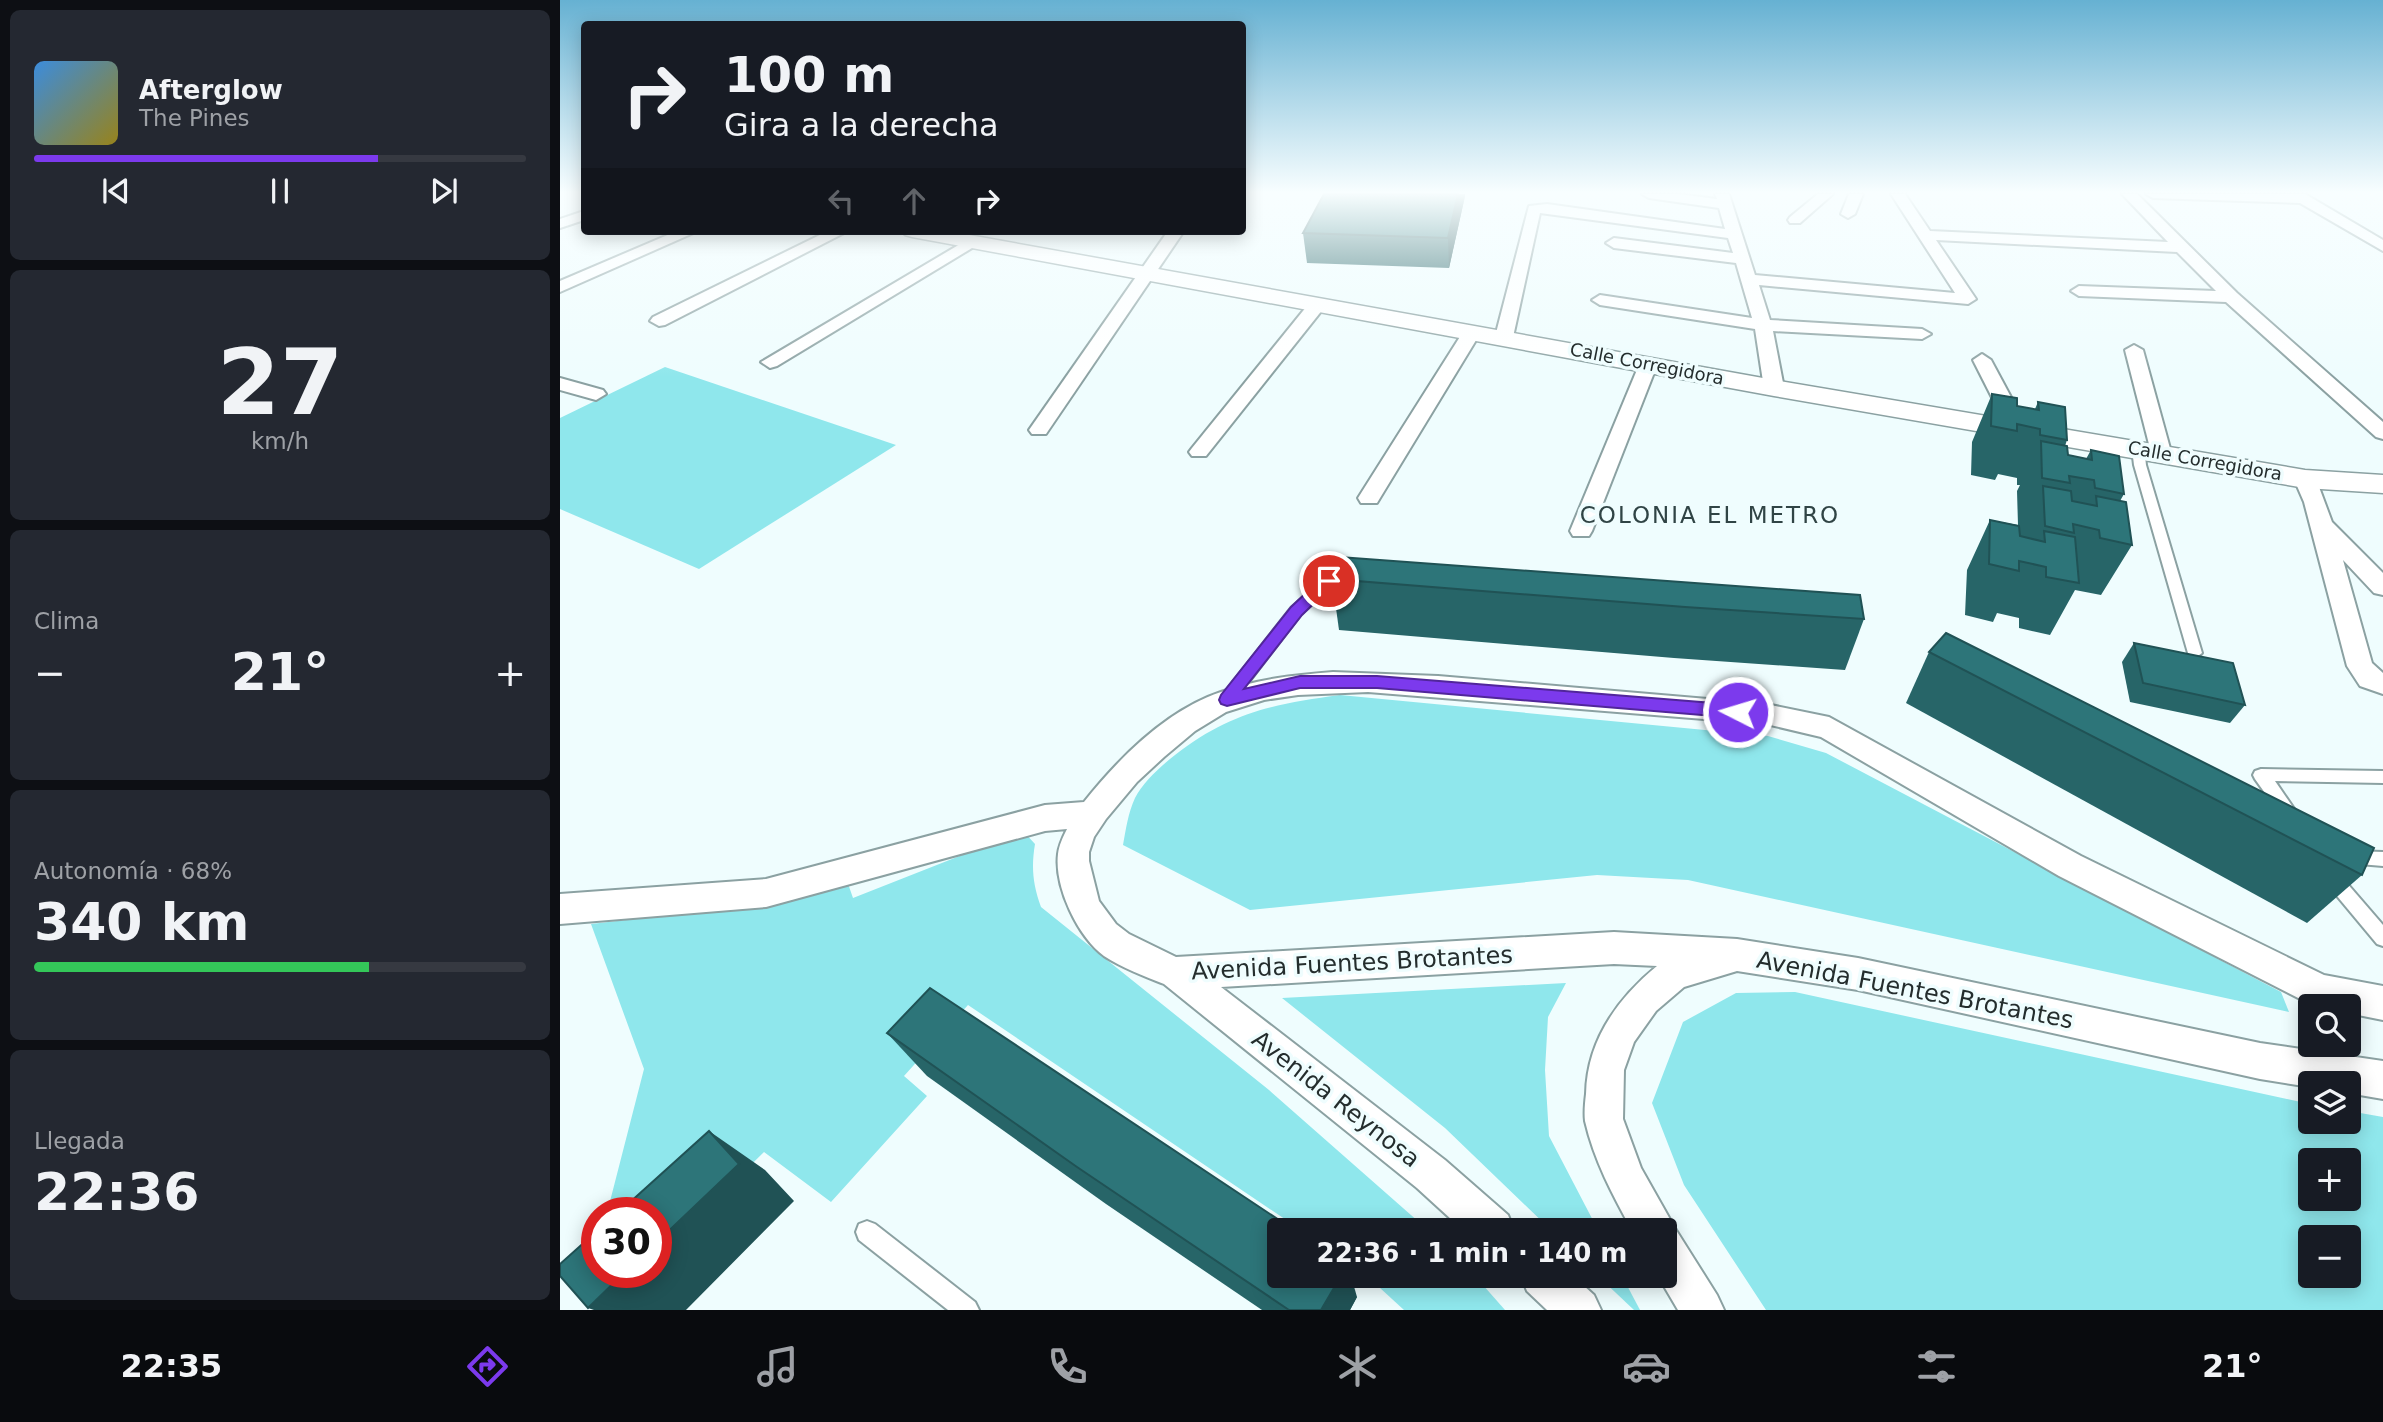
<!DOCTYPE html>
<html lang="es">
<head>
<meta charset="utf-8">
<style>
	:root { --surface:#171b24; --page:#242831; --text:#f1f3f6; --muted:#9ea1a6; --line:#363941; --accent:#7c3aed }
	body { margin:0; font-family:"DejaVu Sans",sans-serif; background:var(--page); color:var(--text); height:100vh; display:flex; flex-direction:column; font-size:26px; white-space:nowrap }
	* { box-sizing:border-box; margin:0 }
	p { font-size:23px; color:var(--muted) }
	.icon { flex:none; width:38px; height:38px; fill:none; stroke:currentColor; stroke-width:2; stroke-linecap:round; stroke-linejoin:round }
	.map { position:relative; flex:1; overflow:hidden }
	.details { display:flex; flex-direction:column; gap:10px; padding:10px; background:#0d0f14; width:560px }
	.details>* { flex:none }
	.guide { position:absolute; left:21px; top:21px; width:665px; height:214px; border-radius:7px; box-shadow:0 4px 18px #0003; background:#171b24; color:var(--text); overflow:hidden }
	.controls { position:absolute; left:1738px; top:994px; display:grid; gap:14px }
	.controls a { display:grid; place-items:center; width:63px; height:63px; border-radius:7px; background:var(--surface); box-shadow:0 4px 18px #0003; font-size:35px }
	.speed { position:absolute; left:21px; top:1197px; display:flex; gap:14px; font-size:35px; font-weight:700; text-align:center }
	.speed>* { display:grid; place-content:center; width:91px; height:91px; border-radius:50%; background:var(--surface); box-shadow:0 4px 18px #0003; line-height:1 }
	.speed .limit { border:10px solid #d22; background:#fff; color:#111 }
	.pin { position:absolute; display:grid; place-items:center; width:60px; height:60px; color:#fff; margin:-30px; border:4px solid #fff; border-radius:50%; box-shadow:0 2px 7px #0007 }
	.me { position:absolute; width:77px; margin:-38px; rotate:275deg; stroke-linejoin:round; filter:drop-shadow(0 0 5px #0008) }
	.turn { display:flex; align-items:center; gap:24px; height:147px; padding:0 28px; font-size:32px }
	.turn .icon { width:91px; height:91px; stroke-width:2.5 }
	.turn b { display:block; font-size:49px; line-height:60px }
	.lanes { display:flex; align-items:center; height:66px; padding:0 28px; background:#0003; justify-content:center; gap:35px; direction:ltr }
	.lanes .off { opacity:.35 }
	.big { font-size:52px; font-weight:800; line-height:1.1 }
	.details .card { flex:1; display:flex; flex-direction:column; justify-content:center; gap:10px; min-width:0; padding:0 24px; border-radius:10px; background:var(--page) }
	.details .dial { align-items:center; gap:0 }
	.dial b { font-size:91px; line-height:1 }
	.song { display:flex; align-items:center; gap:21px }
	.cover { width:84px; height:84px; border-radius:10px; background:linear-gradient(135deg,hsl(210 70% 55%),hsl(50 70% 35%)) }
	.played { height:7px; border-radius:4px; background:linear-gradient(90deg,var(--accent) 70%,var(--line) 70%) }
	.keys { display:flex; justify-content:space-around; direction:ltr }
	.heat { display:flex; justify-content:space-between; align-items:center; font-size:38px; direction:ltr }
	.charge { height:10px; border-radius:5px; background:linear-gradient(90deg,#34c759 68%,var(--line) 0) }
	.trip { position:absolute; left:707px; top:1218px; width:410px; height:70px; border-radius:7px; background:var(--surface); box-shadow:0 4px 18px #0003; font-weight:800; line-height:70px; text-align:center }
	.dock { display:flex; height:112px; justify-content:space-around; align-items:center; background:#090b0e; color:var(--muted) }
	.dock .icon { width:49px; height:49px }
	.dock .current { color:var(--accent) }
	.dock b { font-size:32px; color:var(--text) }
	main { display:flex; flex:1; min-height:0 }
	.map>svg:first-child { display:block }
	.green { fill:#8fe7ec; fill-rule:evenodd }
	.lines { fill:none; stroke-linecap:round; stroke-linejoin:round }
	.lane-casing { stroke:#8ba1a2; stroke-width:4 }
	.street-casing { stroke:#8ba1a2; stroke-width:4 }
	.secondary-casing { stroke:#8ba1a2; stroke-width:3 }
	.lane { fill:#fff; fill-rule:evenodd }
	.street { fill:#fff; fill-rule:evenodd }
	.secondary { fill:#fff; fill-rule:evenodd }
	.wall { fill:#276568 }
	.shaded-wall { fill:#205255 }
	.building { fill:#2d7579; stroke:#205255; stroke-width:2 }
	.route { fill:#7c3aed; stroke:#51269a; stroke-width:2 }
	.labels { text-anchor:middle; stroke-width:7; stroke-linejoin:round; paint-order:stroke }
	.far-street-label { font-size:18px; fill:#242d2d; stroke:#effdfe }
	.neighbourhood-label { font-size:23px; letter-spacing:2px; fill:#304445; stroke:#effdfe }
	.near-street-label { font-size:24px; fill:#242d2d; stroke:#effdfe }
</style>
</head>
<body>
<main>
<section class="details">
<div class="card">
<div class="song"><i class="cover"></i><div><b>Afterglow</b><p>The Pines</p></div></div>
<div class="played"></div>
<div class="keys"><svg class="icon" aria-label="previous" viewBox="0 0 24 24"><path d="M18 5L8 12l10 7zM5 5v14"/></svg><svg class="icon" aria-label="pause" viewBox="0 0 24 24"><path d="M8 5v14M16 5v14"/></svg><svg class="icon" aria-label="next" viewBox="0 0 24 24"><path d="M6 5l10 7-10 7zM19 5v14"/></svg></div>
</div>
<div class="card dial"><b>27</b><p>km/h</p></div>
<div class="card"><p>Clima</p>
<div class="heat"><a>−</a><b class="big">21°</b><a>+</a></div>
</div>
<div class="card"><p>Autonomía · 68%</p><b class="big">340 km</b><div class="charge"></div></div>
<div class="card"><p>Llegada</p><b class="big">22:36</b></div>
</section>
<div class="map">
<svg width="1823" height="1310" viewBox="0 0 1823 1310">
	<rect width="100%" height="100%" fill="#effdfe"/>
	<!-- green -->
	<g class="green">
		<path d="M105,367L336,445L139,569L0,509V418Z"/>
		<path d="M780,695L1208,736L1266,753L1721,992L1729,1012L1128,880L1037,875L690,910L563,845C566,829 568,813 575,798C583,782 601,766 615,755C670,712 714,704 780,695Z"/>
		<path d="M463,831L475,844C471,868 473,884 481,907L709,1090L868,1230H741L408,1005L344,1076L367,1096L271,1202L204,1152L96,1258V1213H47L84,1069L31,924L205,904L285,875L293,898Z"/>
		<path d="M1006,983L988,1017L985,1070L989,1136L1038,1230H991L885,1128L722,998Z"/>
		<path d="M1235,992L1750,1104V1122H1788L1789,1111L1823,1117V1310H1206L1124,1185L1092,1103L1123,1022L1176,993ZM1788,1160V1199H1750V1160ZM1788,1237V1276H1750V1237Z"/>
		<path d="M807,1276H915L945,1310H844Z"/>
		<path d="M1038,1276H1062L1080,1310H1074Z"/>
	</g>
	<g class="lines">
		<!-- lane casing -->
		<g class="lane-casing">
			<g id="lane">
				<path d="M1578,445L1584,448L1586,465L1642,653L1635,658L1628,653L1574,465L1572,448Z"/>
				<path d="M786,562L791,563L792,566L791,569L741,614L672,704H662L660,700L662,696L731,608L781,563Z"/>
				<path d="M1701,769L1823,771V783L1715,781L1739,816L1737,821L1731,823L1725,821L1695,779L1693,775L1695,771Z"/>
				<path d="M1793,851L1823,852V866L1787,863L1785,858L1787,853Z"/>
				<path d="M1773,872L1779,874L1823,925V946L1817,944L1767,884L1764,879L1767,874Z"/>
				<path d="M307,1221L315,1224L415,1302L419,1310H388L299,1240L296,1232L299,1224Z"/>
			</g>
		</g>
		<!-- street casing -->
		<g class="street-casing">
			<g id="street">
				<path d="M1082,194H1118L1157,199L1155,194H1169L1195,275L1395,293L1331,194H1345L1370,231L1608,242L1562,194H1577L1677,293L1823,422V439L1816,437L1666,302L1519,296L1511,291L1519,286L1656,291L1617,252L1376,240L1416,299L1408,304L1199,285L1210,320L1362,329L1371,334L1362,339L1213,331L1224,388L1214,394L1204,388L1195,329L1040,305L1032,300L1040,295L1192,318L1176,263L1054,248L1046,243L1054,238L1173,253L1168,238L980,213L953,337L944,342L938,341L935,337L969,206L987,204L1165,229L1159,208L1089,198Z"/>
				<path d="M1258,194H1273L1240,223H1230L1228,220L1230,217Z"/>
				<path d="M1289,194H1303L1295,214L1288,218L1281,214Z"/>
				<path d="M1586,194H1745L1823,240V251L1740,203L1593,198Z"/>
				<path d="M24,211V220L0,228V219Z"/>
				<path d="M117,231H138L0,292V281Z"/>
				<path d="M268,231H288L105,325L99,326L90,321L93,317Z"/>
				<path d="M608,231H624L486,434H472L469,430Z"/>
				<path d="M412,237L420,242L417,245L217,366L210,368L201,362Z"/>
				<path d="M757,300L766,305L763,309L646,456H632L629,452L632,448L751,301Z"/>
				<path d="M912,327L921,332L820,498L817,503H801L798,498L903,332Z"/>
				<path d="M1574,345L1583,350L1611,452L1608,456H1594L1591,452L1565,350Z"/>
				<path d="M1422,354L1431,360L1467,427L1464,431H1450L1447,427L1413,360Z"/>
				<path d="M1088,359L1097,365L1032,531L1029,536H1013L1010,531L1079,365Z"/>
				<path d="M0,378L43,390L46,394L36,400L0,390Z"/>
				<path d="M1745,473L1753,474L1756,479L1772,522L1823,573V595L1814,593L1783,560L1812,663L1823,673V694L1800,686L1787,666L1744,502L1734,479L1737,474Z"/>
				<path d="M773,672L878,676L1206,704L1269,717L1521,856L1764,975L1823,986V1020L1788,1013V1006H1757L1748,1003L1499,876L1261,737L1206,724L808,692L738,695L704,700L666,712L635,731L604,757L577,782L546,819L534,837L529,852V861L539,901L556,924L569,934L616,957L1054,932L1177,939L1298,958L1700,1043L1823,1061V1099L1788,1093V1083H1750V1087L1700,1079L1298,990L1177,971L1124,987L1096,1011L1074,1042L1064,1070L1063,1119L1081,1168L1116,1230L1157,1295L1164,1310H1118L1098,1276H1104V1230H1072C1053,1196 1034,1160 1025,1121C1024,1113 1025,1102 1026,1094C1027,1041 1057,999 1097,966L1054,964L661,987L885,1160L948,1215L954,1230H903L857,1188L604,984C584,976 562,968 544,956C518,937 494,887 498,854C499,845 503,837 507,829L485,831L206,907L0,924V894L206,879L485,805L524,802C559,758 607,710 661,692C697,679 735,675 773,672Z"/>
				<path d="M961,1276H1013L1034,1295L1041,1310H987L967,1291Z"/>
			</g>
		</g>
		<!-- secondary casing -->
		<g class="secondary-casing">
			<path id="secondary" d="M341,231H387L1214,380L1745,470L1823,475V493L1745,488L1214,396L352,237L345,235Z"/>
		</g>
		<!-- lane -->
		<use href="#lane" class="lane"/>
		<!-- street -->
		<use href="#street" class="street"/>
		<!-- secondary -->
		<use href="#secondary" class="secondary"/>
	</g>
	<!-- wall -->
	<g class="wall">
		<path d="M905,196L889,268L747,263L743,233Z"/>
		<path d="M1432,394L1457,406L1475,409L1478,402L1507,440L1505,446L1508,455L1526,459L1531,450L1564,494L1560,501L1572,545L1541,595L1515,590L1490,635L1459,628V618L1437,613L1433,622L1405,615L1407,570L1430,520L1458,525L1457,491L1460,485H1457V478L1438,474L1435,480L1411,475L1412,442Z"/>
		<path d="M772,579L1304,619L1285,670L1114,658L779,630Z"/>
		<path d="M1574,643L1685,705L1670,723L1570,702L1562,662Z"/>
		<path d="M1369,652L1802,875L1747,923L1346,703Z"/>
		<path d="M327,1033L797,1297L790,1310H702L546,1204L367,1076Z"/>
	</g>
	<!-- shaded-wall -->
	<g class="shaded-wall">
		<path d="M898,194H905V196L889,268L888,238Z"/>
		<path d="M149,1131L205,1170L234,1201L126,1310H34L28,1308L65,1272H96V1243Z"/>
		<path d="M781,1276H791L797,1297L790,1310H761Z"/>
	</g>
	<!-- building -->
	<g class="building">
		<path d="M764,194H898L888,238L743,233Z"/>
		<path d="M1432,394L1457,398V406L1479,410L1478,402L1505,407L1507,440L1480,435V429L1457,424V431L1431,426Z"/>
		<path d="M1481,441L1507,446L1508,455L1532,460L1531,450L1559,456L1564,494L1535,488L1534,480L1509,476L1510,483L1482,478Z"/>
		<path d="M1483,486L1511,491L1512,501L1537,506L1536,496L1566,502L1572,545L1540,538L1539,530L1513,524L1514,533L1485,526Z"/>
		<path d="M1430,520L1459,526L1460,536L1485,542L1484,531L1515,537L1519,583L1486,577V567L1459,561V571L1429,564Z"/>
		<path d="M779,557L1300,595L1304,619L1125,607L772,579Z"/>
		<path d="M1386,633L1814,848L1802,875L1369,652Z"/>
		<path d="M1574,643L1673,663L1685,705L1583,683Z"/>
		<path d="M370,988L734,1230H719V1276H781L761,1310H729L517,1167L327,1033Z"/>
		<path d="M149,1131L179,1164L96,1243V1213H58Z"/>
		<path d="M37,1231V1272H65L28,1308L0,1276V1264Z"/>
	</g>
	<!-- sky -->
	<linearGradient id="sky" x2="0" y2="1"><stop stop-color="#66b1d2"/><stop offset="0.51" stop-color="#f8feff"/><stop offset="1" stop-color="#f8feff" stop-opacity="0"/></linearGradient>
	<rect width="1823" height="377" fill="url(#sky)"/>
	<!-- route -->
	<path class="route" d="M769,576L774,577L776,581L774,584L742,615L684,689L740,676H817L1178,705L1187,712L1178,718L817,688H740L667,706L661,704L659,700L661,695L731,607L763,577Z"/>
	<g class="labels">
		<!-- far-street labels -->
		<g class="far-street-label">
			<text transform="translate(1087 364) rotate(11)" y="6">Calle Corregidora</text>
			<text transform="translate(1645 461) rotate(10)" y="6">Calle Corregidora</text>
		</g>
		<!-- neighbourhood labels -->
		<g class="neighbourhood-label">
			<text x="1150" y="523">COLONIA EL METRO</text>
		</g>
		<!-- near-street labels -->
		<g class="near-street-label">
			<text transform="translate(792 963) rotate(-3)" y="8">Avenida Fuentes Brotantes</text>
			<text transform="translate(1355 990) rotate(11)" y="8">Avenida Fuentes Brotantes</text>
			<text transform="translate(776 1099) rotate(38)" y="8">Avenida Reynosa</text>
		</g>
	</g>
</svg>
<div class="controls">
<a><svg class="icon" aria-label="search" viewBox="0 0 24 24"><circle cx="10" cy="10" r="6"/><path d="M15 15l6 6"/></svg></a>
<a><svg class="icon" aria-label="layers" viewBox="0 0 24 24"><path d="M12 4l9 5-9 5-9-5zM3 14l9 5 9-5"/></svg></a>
<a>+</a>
<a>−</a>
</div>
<div class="speed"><div class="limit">30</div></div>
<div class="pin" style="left:769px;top:581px;background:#d93025"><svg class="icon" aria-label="arrive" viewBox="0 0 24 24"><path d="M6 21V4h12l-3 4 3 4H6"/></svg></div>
<svg class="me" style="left:1178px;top:712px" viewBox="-20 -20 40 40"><circle r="17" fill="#7c3aed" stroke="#fff" stroke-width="3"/><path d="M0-11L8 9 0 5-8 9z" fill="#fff"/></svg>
<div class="trip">22:36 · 1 min · 140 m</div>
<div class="guide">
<div class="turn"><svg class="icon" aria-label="right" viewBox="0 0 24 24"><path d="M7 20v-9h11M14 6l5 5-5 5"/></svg><div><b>100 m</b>Gira a la derecha</div></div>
<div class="lanes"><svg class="icon off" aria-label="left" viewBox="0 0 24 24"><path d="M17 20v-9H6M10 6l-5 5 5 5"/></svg><svg class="icon off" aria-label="ahead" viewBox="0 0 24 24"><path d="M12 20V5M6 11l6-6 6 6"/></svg><svg class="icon" aria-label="right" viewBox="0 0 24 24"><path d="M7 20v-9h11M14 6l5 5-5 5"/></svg></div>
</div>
</div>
</main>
<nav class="dock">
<b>22:35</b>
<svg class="icon current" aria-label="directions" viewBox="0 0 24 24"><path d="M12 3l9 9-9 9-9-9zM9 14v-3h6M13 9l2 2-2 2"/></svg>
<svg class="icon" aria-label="music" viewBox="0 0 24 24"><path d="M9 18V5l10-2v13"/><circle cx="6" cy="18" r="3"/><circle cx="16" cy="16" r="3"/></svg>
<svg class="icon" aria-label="phone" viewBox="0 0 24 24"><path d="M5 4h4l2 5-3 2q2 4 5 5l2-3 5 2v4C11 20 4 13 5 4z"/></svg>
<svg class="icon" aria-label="climate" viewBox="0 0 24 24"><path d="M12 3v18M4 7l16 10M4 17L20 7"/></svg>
<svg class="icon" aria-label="car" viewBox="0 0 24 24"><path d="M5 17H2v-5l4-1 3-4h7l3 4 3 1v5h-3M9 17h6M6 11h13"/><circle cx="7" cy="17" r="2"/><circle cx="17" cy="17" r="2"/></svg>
<svg class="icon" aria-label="filters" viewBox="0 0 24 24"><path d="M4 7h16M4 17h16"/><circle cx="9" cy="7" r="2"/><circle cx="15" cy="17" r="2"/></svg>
<b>21°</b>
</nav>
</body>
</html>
